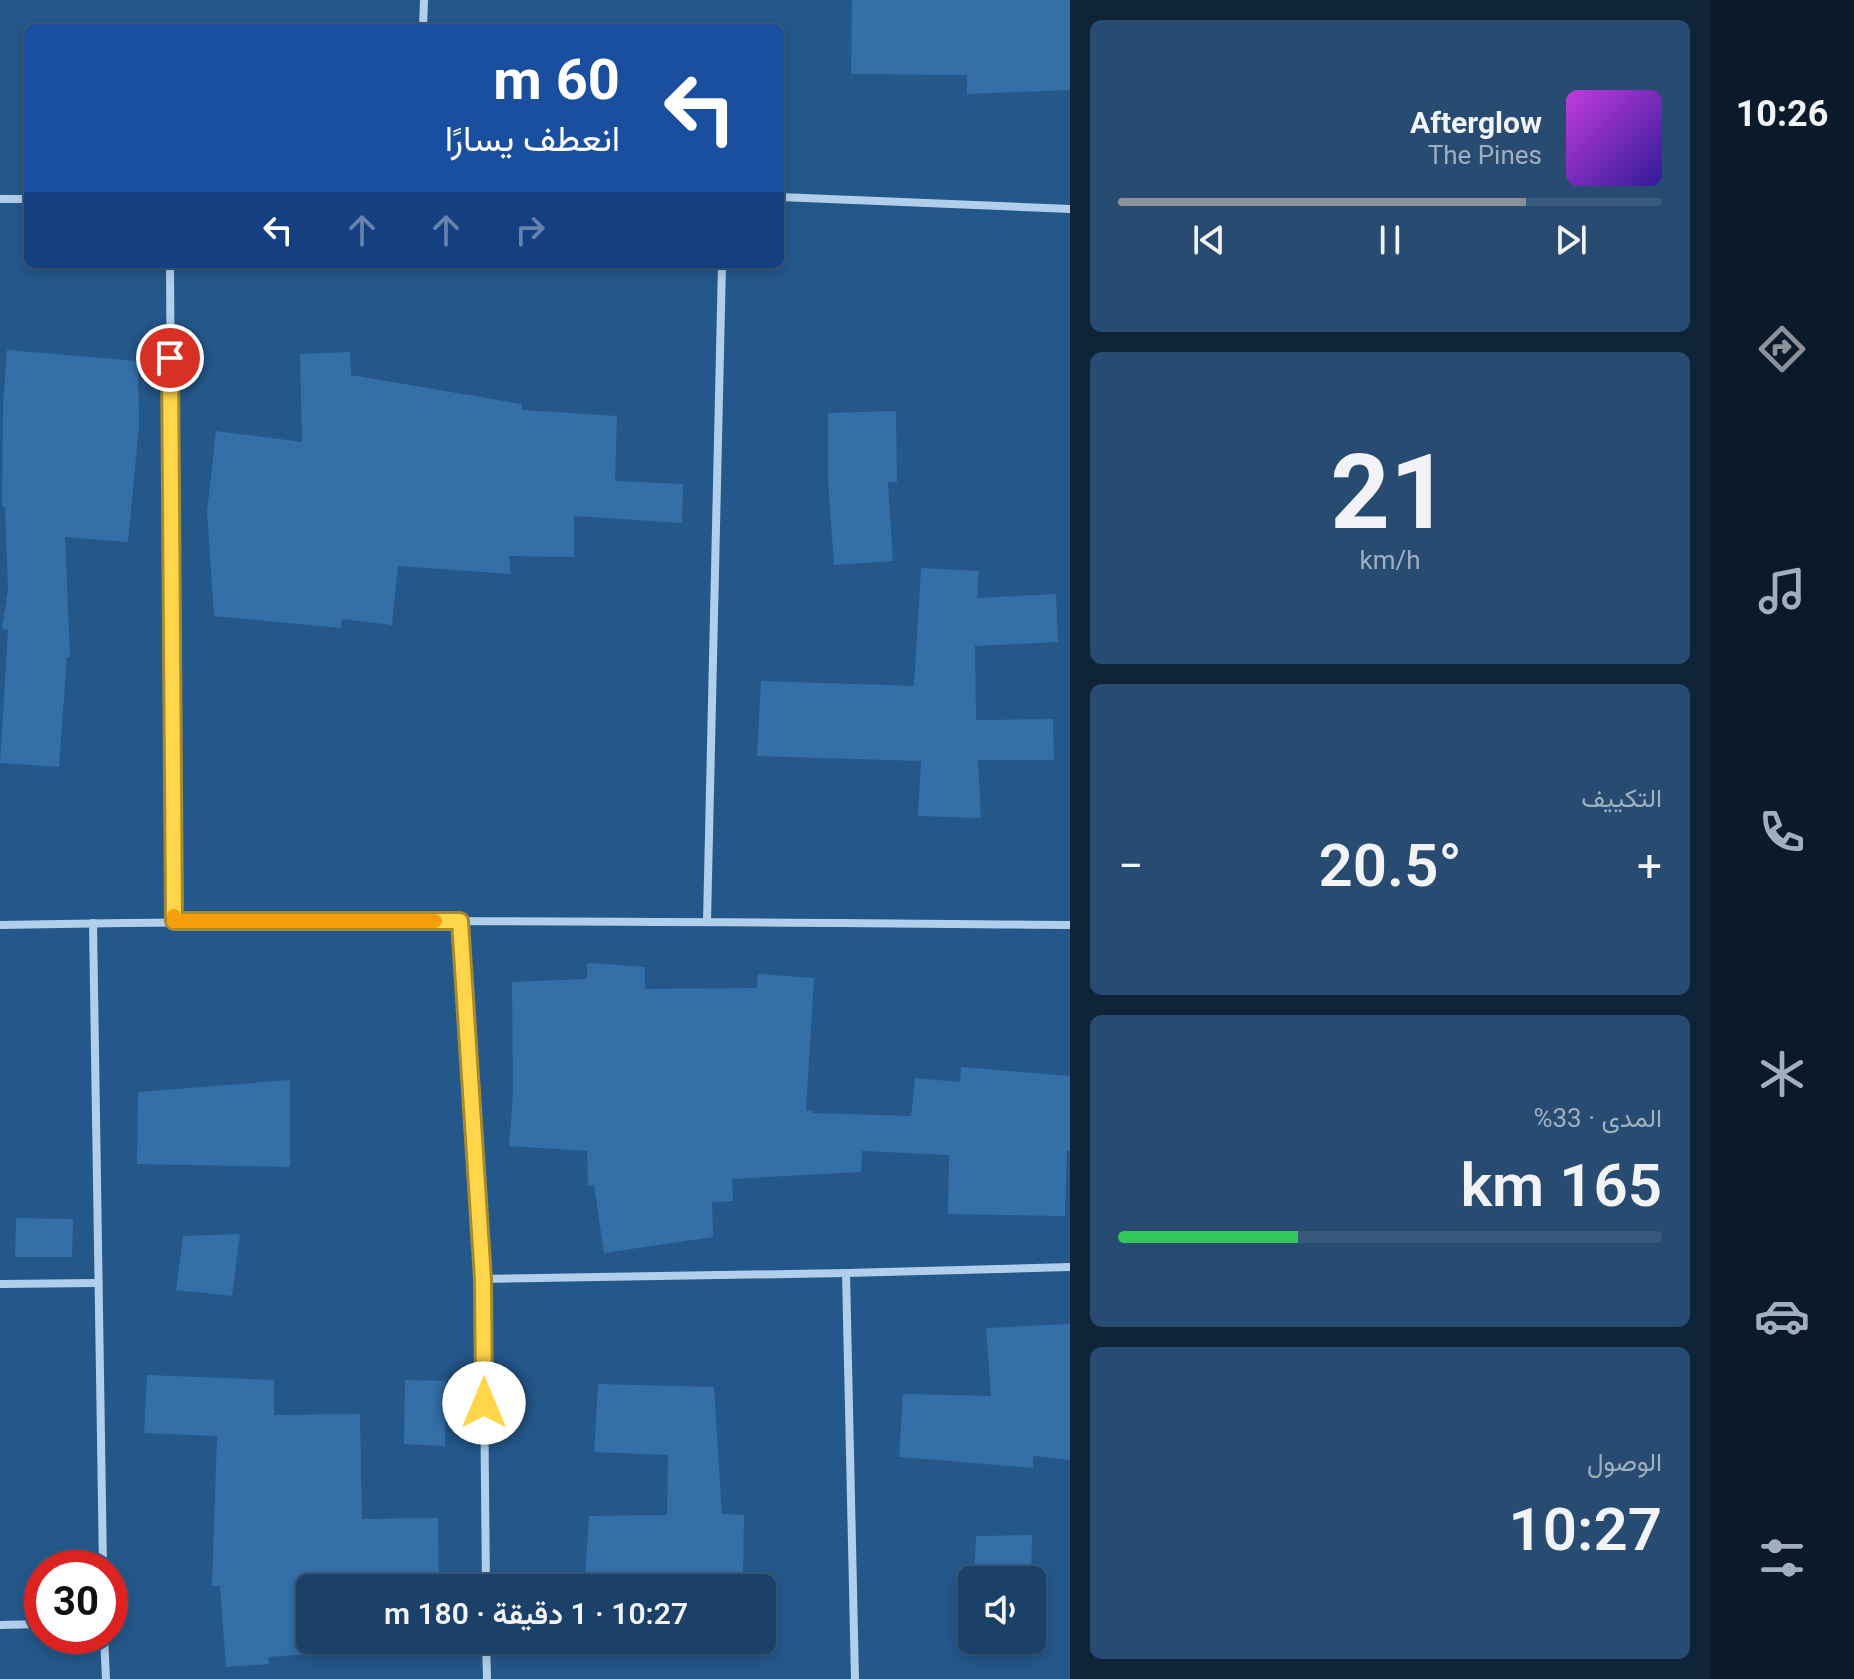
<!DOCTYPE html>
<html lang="ar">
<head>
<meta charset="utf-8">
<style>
	:root { --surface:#1b4168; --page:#284c71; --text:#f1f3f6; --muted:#a0afc0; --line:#395a7c; --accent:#8c9099 }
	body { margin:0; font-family:Roboto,Vazirmatn,sans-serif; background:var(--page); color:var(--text); direction:rtl; height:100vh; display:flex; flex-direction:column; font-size:30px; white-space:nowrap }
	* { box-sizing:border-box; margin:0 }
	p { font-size:26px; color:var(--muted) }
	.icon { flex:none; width:44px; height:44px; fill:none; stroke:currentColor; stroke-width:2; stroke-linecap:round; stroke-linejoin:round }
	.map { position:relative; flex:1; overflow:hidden; direction:ltr }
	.panel { display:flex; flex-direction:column; gap:20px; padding:20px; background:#0f2439; width:640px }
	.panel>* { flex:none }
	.banner { position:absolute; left:24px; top:24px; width:760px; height:244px; border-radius:12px; box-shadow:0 4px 12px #0003,0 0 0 2px var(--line); direction:rtl; background:#1a4fa0; color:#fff; overflow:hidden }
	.controls { position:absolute; left:958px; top:1566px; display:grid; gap:16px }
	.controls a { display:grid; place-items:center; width:88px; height:88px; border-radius:12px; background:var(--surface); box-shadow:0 4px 12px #0003,0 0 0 2px var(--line); font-size:40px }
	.speed { position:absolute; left:24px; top:1550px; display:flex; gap:16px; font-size:40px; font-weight:700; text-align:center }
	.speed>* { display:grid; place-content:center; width:104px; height:104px; border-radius:50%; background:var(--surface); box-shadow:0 4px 12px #0003,0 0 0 2px var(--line); line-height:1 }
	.speed .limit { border:12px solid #d22; background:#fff; color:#111 }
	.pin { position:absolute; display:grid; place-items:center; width:68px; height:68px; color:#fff; margin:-34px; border:4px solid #fff; border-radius:50%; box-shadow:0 2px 8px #0007 }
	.me { position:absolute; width:88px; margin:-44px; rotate:0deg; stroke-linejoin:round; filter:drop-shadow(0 0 6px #0008) }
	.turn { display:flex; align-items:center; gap:28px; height:168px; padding:0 32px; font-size:36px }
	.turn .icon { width:104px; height:104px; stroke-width:2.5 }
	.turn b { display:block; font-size:56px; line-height:68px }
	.lanes { display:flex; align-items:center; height:76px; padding:0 32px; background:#0003; justify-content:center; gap:40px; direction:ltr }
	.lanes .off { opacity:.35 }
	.big { font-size:60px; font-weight:600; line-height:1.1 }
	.panel .widget { flex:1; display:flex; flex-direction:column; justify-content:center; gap:12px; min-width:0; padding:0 28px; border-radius:12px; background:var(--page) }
	.panel .dial { align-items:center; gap:0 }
	.dial b { font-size:104px; line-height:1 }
	.song { display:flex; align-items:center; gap:24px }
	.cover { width:96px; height:96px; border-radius:12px; background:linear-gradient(135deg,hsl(290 70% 55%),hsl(250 70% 35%)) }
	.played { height:8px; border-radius:4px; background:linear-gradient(90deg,var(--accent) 75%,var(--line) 75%) }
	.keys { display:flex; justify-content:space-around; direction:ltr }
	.heat { display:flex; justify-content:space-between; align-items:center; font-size:44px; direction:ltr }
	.charge { height:12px; border-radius:6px; background:linear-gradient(90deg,#34c759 33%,var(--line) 0) }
	.trip { position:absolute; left:296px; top:1574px; width:480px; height:80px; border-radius:12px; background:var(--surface); box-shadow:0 4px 12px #0003,0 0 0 2px var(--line); font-weight:600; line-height:80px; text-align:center; direction:rtl }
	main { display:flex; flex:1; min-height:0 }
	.menu { display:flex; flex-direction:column; width:144px; justify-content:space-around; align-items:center; background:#0b1a2a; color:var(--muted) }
	.menu .icon { width:56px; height:56px }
	.menu .selected { color:var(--accent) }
	.menu b { font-size:36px; color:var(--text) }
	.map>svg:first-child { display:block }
	.building { fill:#346fa7 }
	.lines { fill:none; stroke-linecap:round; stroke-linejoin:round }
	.minor { stroke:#b1cfea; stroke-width:8 }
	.route-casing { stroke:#a68a30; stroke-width:20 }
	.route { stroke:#ffd54a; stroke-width:14 }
	.slow { stroke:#f59e0b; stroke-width:14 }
</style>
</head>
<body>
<main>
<nav class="menu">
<b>10:26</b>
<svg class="icon selected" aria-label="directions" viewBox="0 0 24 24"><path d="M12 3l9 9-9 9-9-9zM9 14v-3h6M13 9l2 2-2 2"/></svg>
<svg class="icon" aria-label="music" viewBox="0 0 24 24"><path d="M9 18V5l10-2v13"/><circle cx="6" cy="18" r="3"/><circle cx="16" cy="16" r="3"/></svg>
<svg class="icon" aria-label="phone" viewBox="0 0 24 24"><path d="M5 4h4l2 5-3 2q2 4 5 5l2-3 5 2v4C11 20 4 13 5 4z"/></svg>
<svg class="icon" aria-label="climate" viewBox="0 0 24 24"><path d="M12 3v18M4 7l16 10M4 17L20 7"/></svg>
<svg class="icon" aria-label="car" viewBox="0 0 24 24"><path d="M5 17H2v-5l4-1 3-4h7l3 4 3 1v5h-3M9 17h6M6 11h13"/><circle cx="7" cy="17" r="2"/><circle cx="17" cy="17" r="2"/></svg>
<svg class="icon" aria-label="filters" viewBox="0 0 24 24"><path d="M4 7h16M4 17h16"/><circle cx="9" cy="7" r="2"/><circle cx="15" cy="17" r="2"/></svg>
</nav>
<section class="panel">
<div class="widget">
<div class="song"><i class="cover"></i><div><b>Afterglow</b><p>The Pines</p></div></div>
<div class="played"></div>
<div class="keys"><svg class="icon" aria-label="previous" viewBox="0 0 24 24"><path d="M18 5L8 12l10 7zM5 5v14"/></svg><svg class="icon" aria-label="pause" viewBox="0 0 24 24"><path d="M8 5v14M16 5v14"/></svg><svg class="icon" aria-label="next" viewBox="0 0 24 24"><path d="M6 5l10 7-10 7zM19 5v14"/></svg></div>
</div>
<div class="widget dial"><b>21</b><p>km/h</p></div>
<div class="widget"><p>التكييف</p>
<div class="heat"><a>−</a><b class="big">20.5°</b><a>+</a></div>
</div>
<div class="widget"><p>المدى · 33%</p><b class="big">165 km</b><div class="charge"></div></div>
<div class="widget"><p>الوصول</p><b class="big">10:27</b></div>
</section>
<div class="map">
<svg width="1070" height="1679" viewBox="0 0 1070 1679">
	<rect width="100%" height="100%" fill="#24578a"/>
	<!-- building -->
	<g class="building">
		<path d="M852,0H1070V90L967,94V75L851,74Z"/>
		<path d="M7,350L138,361L139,426L128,542L65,537L70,657H67L59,767L0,763L8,630L2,629L8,590L5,507H2L3,405Z"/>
		<path d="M350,352L351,375L522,404V410L617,416L615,481L683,484L682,523L574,516V557L509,556L511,574L398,566L392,625L342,619L341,628L214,616L207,512L216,431L302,442L300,354Z"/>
		<path d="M896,411L897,482H888L893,561L834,565L828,481V413Z"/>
		<path d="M921,568L979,571L977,598L1056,594L1058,642L975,646L976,720L1053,719L1054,760H978L981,818L918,816L921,761L757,756L761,681L914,686Z"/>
		<path d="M587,963L645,967V989L757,988L758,974L814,978L806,1111L812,1110V1113L911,1116L915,1078L960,1082L961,1067L1070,1076V1151H1067L1065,1216L948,1214L949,1155L862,1151L861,1172L732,1179L733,1201L712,1202L713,1237L604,1253L594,1185L588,1186L587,1151L509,1146L513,1094L512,982L587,979Z"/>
		<path d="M290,1080V1167L137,1164L138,1092Z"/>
		<path d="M16,1218L73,1219L72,1257H15Z"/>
		<path d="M240,1234L232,1296L176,1290L183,1236Z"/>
		<path d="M1070,1324V1460L1033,1456V1468L899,1457L903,1394L991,1396L986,1328Z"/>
		<path d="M147,1375L274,1380V1415L360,1414L362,1519L438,1518L439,1588H310V1640H363L364,1650L268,1657L269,1664L226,1667L220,1586H212L217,1436L144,1433Z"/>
		<path d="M405,1380L446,1381L445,1446L404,1444Z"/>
		<path d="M598,1384L714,1387L722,1514L744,1515L743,1588H563L564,1575L585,1576L589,1516L667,1515L668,1455L594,1452Z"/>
		<path d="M1032,1535L1031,1580H974L976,1536Z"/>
		<path d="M627,1640H738L736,1651L627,1653Z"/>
	</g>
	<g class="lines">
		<!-- minor -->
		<g class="minor">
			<path d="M423,28L424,0"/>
			<path d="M780,197L1070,209"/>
			<path d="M0,199H28"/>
			<path d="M170,264L174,921"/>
			<path d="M460,921L483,1279L486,1588"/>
			<path d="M707,922L722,264"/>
			<path d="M93,923L103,1568"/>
			<path d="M0,925C357,918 713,922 1070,925"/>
			<path d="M846,1273L855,1679"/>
			<path d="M483,1279L846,1273L1070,1267"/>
			<path d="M0,1284L98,1283"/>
			<path d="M0,1625L42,1624"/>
			<path d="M104,1636L106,1679"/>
			<path d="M486,1640L487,1679"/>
		</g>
	</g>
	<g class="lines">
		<!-- route casing -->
		<g class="route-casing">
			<path id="route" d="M170,358L174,921H460L483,1279L484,1403"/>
		</g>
		<!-- route -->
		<use href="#route" class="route"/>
		<!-- slow -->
		<path class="slow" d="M174,916V921H435"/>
	</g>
</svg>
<div class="controls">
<a><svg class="icon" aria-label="sound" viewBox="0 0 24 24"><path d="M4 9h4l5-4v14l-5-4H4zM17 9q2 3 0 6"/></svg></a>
</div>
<div class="speed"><div class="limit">30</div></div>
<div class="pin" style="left:170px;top:358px;background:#d93025"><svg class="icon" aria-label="arrive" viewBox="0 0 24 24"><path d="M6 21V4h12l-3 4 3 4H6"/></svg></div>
<svg class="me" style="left:484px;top:1403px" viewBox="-20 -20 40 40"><circle r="19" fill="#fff"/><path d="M0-13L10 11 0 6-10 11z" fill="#ffd54a"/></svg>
<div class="trip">10:27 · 1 دقيقة · 180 m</div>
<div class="banner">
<div class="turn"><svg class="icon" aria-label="left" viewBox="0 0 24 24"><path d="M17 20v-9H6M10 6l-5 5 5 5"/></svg><div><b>60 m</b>انعطف يسارًا</div></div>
<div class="lanes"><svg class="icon" aria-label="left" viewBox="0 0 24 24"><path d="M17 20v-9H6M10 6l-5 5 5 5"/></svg><svg class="icon off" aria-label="ahead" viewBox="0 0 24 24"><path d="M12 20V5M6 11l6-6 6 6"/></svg><svg class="icon off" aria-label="ahead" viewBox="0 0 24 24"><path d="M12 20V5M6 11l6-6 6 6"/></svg><svg class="icon off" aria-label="right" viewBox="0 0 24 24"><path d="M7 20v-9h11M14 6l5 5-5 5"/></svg></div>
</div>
</div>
</main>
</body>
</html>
